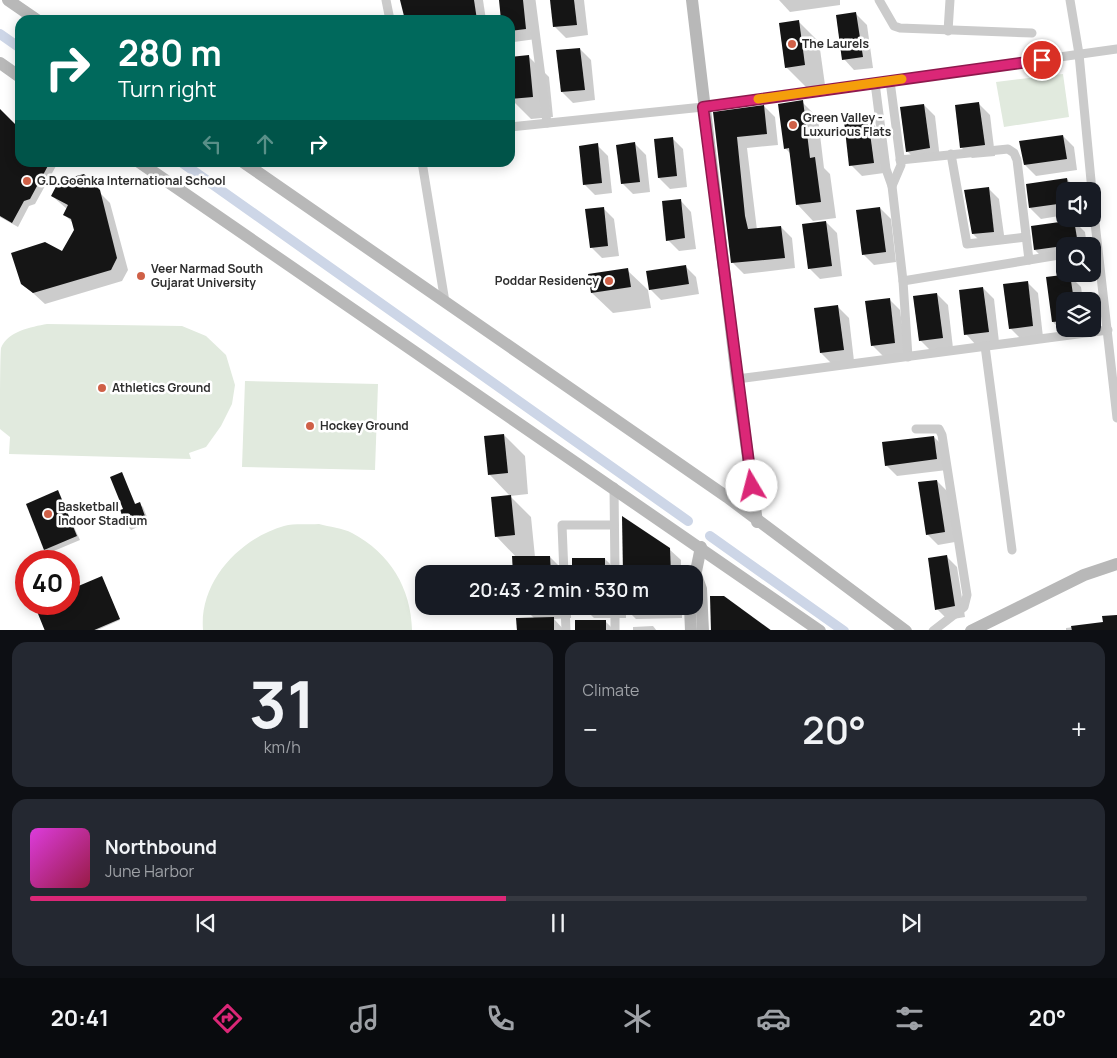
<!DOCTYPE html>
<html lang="en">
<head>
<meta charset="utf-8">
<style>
	:root { --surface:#171b24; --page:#242831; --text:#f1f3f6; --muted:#9ea1a6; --line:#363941; --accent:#db2777 }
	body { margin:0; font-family:Manrope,sans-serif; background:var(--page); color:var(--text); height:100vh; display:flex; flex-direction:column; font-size:19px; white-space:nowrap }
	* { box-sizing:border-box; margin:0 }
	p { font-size:16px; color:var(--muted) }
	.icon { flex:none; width:28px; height:28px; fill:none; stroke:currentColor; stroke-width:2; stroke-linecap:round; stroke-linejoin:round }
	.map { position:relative; height:630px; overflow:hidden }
	.details { display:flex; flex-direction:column; gap:12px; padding:12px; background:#0d0f14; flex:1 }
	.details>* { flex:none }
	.top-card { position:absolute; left:15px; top:15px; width:500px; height:152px; border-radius:15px; box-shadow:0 2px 12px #0003; background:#00695c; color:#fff; overflow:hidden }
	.tools { position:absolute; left:1056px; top:182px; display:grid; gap:10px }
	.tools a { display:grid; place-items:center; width:45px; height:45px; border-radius:10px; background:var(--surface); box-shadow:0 2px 12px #0003; font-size:25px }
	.speed { position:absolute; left:15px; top:550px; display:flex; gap:10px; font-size:25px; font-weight:700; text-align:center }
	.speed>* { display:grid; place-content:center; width:65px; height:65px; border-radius:50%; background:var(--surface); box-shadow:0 2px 12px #0003; line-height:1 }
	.speed .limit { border:8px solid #d22; background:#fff; color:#111 }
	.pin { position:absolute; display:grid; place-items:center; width:42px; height:42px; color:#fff; margin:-21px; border:2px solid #fff; border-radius:50%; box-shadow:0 1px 5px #0007 }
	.me { position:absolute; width:55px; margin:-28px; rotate:352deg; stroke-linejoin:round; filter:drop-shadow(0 0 4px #0008) }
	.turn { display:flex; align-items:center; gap:18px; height:105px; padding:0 20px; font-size:22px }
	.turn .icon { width:65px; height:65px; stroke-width:2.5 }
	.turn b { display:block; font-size:35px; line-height:42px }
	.lanes { display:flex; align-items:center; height:48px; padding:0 20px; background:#0003; justify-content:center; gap:25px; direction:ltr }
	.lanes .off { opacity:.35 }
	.big { font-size:38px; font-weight:600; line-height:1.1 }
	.details .card { flex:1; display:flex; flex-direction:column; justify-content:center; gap:8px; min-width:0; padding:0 18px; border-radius:15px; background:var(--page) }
	.details .dial { align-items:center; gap:0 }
	.dial b { font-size:65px; line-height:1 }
	.song { display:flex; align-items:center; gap:15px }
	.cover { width:60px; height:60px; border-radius:8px; background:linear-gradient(135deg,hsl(300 70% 55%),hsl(340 70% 35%)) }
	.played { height:5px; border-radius:2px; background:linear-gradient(90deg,var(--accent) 45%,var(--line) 45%) }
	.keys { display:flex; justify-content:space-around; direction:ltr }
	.heat { display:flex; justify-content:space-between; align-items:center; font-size:28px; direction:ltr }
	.details .tiles { flex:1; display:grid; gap:12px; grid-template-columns:1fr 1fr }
	.card:last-child { grid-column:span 2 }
	.trip { position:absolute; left:415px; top:565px; width:288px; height:50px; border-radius:15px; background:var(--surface); box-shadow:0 2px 12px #0003; font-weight:600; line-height:50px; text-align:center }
	.tabs { display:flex; height:80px; justify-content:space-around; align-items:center; background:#090b0e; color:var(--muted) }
	.tabs .icon { width:35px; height:35px }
	.tabs .selected { color:var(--accent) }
	.tabs b { font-size:22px; color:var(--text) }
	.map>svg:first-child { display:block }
	.green { fill:#e1eade }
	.shadow { fill:#0003 }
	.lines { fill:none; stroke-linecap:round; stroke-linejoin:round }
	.canal { stroke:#cdd6e7; stroke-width:10 }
	.building { fill:#151515 }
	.street { stroke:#cbcbcb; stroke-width:9 }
	.secondary { stroke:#b8b8b8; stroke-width:12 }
	.route-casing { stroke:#8e194d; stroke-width:12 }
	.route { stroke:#db2777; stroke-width:9 }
	.slow { stroke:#f59e0b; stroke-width:9 }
	.poi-dot { fill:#cf6047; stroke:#fff; stroke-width:2 }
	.labels { text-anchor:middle; stroke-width:5; stroke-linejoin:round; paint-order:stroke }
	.poi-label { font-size:12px; font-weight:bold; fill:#2e2e2e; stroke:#fff; text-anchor:start }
</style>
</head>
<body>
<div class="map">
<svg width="1117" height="631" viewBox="0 0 1117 631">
	<rect width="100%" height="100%" fill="#fff"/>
	<!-- green -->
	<g class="green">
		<path d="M1063,74L1069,117L1004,127L996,82Z"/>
		<path d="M47,324L182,326L206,336L226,355L235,385L232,404L221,426L206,447L189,453L191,459L9,454L10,437L0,429C0,416 0,355 1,348C8,331 31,327 47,324Z"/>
		<path d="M245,381L378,384L375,470L242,467Z"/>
		<path d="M319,524C329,527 343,528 352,533C390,553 411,588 412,630H203C199,582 239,539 284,526C295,523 308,525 319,524Z"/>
	</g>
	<!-- shadow -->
	<g class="shadow">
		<path d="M401,0H483L486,20H406Z"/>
		<path d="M500,0H532L536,39L514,42L510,37V20H502Z"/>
		<path d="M552,0H584L588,35L566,38L555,27Z"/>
		<path d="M779,0H840V5L790,12Z"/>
		<path d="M856,14L867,25L873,68L854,70L844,59Z"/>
		<path d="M798,21L819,42L825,85L807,88L786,67Z"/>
		<path d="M580,49L591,60L595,100L573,103L562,92Z"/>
		<path d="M528,56L549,77L553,117L531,119L511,99L510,58Z"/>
		<path d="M802,102L818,118L824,168L830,174L836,218L813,221L798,205L791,154L785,148Z"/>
		<path d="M979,104L990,115L995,156L972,158L961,147Z"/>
		<path d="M924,105L935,116L940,159L918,162L907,151Z"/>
		<path d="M764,106L775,117L778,145L747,148L757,230L781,227L792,238L795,268L744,274L733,263L715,113Z"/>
		<path d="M868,119L879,130L884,173L862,176L851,165Z"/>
		<path d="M0,122L20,136V162H52L56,166L35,204L29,206L18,227L0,217Z"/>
		<path d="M1063,136L1074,147L1077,170L1036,176L1025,165L1020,142Z"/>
		<path d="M672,138L683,149L687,187L670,189L659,178Z"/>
		<path d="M635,144L646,155L650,192L633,194L622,183Z"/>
		<path d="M597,145L608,156L612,193L595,195L584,184Z"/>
		<path d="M83,176L110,203L128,270L122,281L45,304L22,283L63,253L75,230L74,224L64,214L67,209L52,196L69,180Z"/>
		<path d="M1067,179L1078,191H1065V215L1041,219L1030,208Z"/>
		<path d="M988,188L999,199L1005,242L984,245L973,234Z"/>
		<path d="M681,201L691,212L696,249L679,251L668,240Z"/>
		<path d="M603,208L614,219L619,256L602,258L591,247Z"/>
		<path d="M880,208L891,219L896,262L874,265L863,254Z"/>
		<path d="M1074,221L1085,232L1087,246H1065V258L1046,261L1035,250L1033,227Z"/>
		<path d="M826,222L837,233L842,276L820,279L809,268Z"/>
		<path d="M685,266L696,277L699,294L661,300L650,289Z"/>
		<path d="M627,270L648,290L651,308L613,313L592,293L590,276Z"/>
		<path d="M1070,276L1081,287L1083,301H1065V329H1086L1064,333L1053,322Z"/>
		<path d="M1027,282L1038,293L1043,337L1021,339L1010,328Z"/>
		<path d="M983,288L994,299L999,342L976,345L966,334Z"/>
		<path d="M937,294L948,305L953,348L931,351L920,340Z"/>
		<path d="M889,299L900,310L906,353L883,356L872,345Z"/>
		<path d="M838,307L849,318L854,361L832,364L821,353Z"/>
		<path d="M504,435L525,456L528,494L510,496L490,475L486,437Z"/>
		<path d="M934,437L945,448L947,470L897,476L886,465Z"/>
		<path d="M121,473L136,505L139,504L143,507L149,522L131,530L128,526Z"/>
		<path d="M937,481L948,492L955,542L938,545L927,534Z"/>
		<path d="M58,492L80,540L49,553L45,549Z"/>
		<path d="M510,496L531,517L535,557H550L567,574H514L517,558L496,536Z"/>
		<path d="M669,549L681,560V574H625Z"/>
		<path d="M946,556L957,567L965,617L948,620L937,609Z"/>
		<path d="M605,559L620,574H573Z"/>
		<path d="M102,578L120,620L95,631H47L36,605L69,604V591Z"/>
		<path d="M522,606H571V618L554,619L565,631H518L535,619Z"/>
		<path d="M582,606H682V618L636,619L626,609V618H594Z"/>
		<path d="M1117,616V631H1066V628L1104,623Z"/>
		<path d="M605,621L615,631H577Z"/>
		<path d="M653,626L657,631H633V627Z"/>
	</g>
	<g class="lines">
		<!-- canal -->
		<g class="canal">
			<path d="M0,34L20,48"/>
			<path d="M181,162L688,521"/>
			<path d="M710,536L844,631"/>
		</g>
	</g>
	<!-- building -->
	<g class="building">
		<path d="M400,0H474L477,20H405Z"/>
		<path d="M499,0H523L526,29L510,31V20H501Z"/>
		<path d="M550,0H574L577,25L553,27Z"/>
		<path d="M856,12L863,57L842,60L836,15Z"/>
		<path d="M799,20L805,65L785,68L779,23Z"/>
		<path d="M580,48L585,90L561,92L556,50Z"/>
		<path d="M529,55L533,97L510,99V57Z"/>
		<path d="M803,100L810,158L815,157L821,202L796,205L789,148L784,149L778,104Z"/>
		<path d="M979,102L985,145L960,148L955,105Z"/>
		<path d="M924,104L930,148L906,152L900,107Z"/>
		<path d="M764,105L767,134L737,137L745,216L748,229L781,226L785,258L731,263L713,112Z"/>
		<path d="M0,109L16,125L19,131L20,162H50L30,199L24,201L12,223L0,216Z"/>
		<path d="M868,118L874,163L849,166L844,121Z"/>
		<path d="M1063,135L1067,159L1024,165L1019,141Z"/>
		<path d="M673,137L677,176L658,178L654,139Z"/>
		<path d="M635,142L640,182L621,184L616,145Z"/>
		<path d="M598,143L602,183L583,185L579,146Z"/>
		<path d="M84,174L100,190L117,258L111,270L33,293L21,284L11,253L45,242L62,251L74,230L71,219L63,215L68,205L51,196L62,175L69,178Z"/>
		<path d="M1067,178L1069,191H1065V203L1029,208L1026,184Z"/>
		<path d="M989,187L994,232L972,234L964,190Z"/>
		<path d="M681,199L685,238L666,241L662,201Z"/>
		<path d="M604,207L608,246L590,248L585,209Z"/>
		<path d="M880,207L886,252L862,255L856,210Z"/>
		<path d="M1074,220L1078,244L1034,250L1031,226Z"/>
		<path d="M826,221L832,266L808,269L802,224Z"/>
		<path d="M686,265L689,284L649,290L646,271Z"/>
		<path d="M628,268L631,287L591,293L588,274Z"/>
		<path d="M1070,274L1074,301H1065V321L1052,322L1046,277Z"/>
		<path d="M1028,281L1033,326L1009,329L1003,284Z"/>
		<path d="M983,287L989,332L964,335L959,290Z"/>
		<path d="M937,293L943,338L919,341L913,296Z"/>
		<path d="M890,298L895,343L871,346L865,301Z"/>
		<path d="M838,305L844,350L820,353L814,308Z"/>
		<path d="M504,434L508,473L488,475L484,436Z"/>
		<path d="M934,436L937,459L885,466L882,442Z"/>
		<path d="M122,472L135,504L140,502L146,519L127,527L120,510L123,509L110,477Z"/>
		<path d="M937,480L945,532L926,535L918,482Z"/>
		<path d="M58,490L77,536L44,550L26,504Z"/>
		<path d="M511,495L515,535L495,537L491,497Z"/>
		<path d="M622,516L670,548L671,574H623Z"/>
		<path d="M947,555L955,606L935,610L928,558Z"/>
		<path d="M512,556H550L551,574H513Z"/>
		<rect x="572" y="558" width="33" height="16"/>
		<path d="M102,576L120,619L92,631H45L34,604H69V590Z"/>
		<path d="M710,596H724L772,631H711Z"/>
		<path d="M1117,615V631H1072L1071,626L1103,622L1102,616Z"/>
		<path d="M554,617V631H517L516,618Z"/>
		<rect x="575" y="620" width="31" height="11"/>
	</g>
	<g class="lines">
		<!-- street -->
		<g class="street">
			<path d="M386,0L390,20"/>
			<path d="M531,0L547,123"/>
			<path d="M879,0L894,26L900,28L1032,33"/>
			<path d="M1070,0L1079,54L1092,191"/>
			<path d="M948,31L950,0"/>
			<path d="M890,81L901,165L892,186"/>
			<path d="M875,83L886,169L892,186L903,281L1065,254"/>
			<path d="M510,127L703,107L1117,49"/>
			<path d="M951,154L967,244L1026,237"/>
			<path d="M900,160L1008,149L1014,153L1017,160L1029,260"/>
			<path d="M422,162L445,302"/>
			<path d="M1092,196L1117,418"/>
			<path d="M903,281L908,357"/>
			<path d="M985,346L1012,550"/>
			<path d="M737,379L1108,330"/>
			<path d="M916,429H939L942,435L967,595L964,607L933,631"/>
			<path d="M614,487L615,574"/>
			<path d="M564,574L562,525H614"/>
			<path d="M565,606L566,631"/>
			<path d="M615,606V631"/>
		</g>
		<!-- secondary -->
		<g class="secondary">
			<path d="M8,0L37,20"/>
			<path d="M692,0L737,379L757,522"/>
			<path d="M0,63L20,77"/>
			<path d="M139,162L820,631"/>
			<path d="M243,162L727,497L906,631"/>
			<path d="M696,575L701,589L703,631"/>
			<path d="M694,581L701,547"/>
			<path d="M690,606L691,631"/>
			<path d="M971,631L1084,575L1117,564"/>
		</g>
	</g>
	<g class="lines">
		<!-- route casing -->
		<g class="route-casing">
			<path id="route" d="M752,486L703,107L1042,60"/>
		</g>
		<!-- route -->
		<use href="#route" class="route"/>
		<!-- slow -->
		<path class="slow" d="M758,99L902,79"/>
	</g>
	<!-- markers -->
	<g class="poi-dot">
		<circle cx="792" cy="44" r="5"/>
		<circle cx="793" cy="125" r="5"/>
		<circle cx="27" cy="181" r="5"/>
		<circle cx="141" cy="276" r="5"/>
		<circle cx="609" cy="281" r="5"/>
		<circle cx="102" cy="388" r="5"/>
		<circle cx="310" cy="426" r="5"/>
		<circle cx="48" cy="514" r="5"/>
	</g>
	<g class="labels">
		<!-- poi labels -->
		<g class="poi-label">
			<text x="802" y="48">The Laurels</text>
			<text x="803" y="122">Green Valley -<tspan x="803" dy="14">Luxurious Flats</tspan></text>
			<text x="37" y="185">G.D.Goenka International School</text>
			<text x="151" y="273">Veer Narmad South<tspan x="151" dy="14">Gujarat University</tspan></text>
			<text x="599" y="285" text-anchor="end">Poddar Residency</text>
			<text x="112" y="392">Athletics Ground</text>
			<text x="320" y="430">Hockey Ground</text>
			<text x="58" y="511">Basketball<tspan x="58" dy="14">Indoor Stadium</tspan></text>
		</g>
	</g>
</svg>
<div class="tools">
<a><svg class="icon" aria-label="sound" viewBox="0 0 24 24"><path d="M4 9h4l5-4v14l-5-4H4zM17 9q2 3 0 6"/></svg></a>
<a><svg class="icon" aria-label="search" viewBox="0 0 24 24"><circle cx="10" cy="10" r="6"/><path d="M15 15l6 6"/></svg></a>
<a><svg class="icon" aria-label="layers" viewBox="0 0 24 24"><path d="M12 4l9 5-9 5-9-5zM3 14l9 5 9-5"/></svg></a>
</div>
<div class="speed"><div class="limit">40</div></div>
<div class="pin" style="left:1042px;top:60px;background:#d93025"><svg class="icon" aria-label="arrive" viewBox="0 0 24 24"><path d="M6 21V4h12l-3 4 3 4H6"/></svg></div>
<svg class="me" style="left:752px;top:486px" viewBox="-20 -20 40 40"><circle r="19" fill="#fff"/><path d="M0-13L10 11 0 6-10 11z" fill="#db2777"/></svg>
<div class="trip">20:43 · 2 min · 530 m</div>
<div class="top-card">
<div class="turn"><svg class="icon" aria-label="right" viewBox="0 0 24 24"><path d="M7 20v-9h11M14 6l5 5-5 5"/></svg><div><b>280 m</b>Turn right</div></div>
<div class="lanes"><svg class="icon off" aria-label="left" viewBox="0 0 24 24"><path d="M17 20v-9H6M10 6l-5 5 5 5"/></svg><svg class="icon off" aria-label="ahead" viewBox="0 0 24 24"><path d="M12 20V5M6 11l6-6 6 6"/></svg><svg class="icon" aria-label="right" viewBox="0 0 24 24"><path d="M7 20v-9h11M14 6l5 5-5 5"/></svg></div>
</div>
</div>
<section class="details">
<div class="tiles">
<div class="card dial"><b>31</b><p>km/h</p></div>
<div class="card"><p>Climate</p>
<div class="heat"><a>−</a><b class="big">20°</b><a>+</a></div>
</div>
<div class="card">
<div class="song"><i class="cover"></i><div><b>Northbound</b><p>June Harbor</p></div></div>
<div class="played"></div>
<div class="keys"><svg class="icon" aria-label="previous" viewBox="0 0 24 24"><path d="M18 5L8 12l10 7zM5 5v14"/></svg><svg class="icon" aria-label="pause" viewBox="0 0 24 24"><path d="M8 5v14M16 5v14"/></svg><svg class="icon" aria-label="next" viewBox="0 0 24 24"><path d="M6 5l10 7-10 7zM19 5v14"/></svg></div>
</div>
</div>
</section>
<nav class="tabs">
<b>20:41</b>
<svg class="icon selected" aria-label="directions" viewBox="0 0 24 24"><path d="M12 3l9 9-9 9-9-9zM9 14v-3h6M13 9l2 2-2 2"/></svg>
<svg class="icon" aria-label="music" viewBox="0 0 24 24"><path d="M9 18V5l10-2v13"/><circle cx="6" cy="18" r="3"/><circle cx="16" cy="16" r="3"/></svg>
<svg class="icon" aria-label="phone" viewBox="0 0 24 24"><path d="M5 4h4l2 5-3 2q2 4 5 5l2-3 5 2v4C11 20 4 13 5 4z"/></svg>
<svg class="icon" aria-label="climate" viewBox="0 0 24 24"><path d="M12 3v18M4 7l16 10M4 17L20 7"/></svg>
<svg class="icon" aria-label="car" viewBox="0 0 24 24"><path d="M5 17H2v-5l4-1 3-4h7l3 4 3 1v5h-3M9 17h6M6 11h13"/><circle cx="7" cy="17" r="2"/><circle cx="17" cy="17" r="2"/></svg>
<svg class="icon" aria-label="filters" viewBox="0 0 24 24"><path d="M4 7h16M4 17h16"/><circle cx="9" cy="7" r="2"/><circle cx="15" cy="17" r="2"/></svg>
<b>20°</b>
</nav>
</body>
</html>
